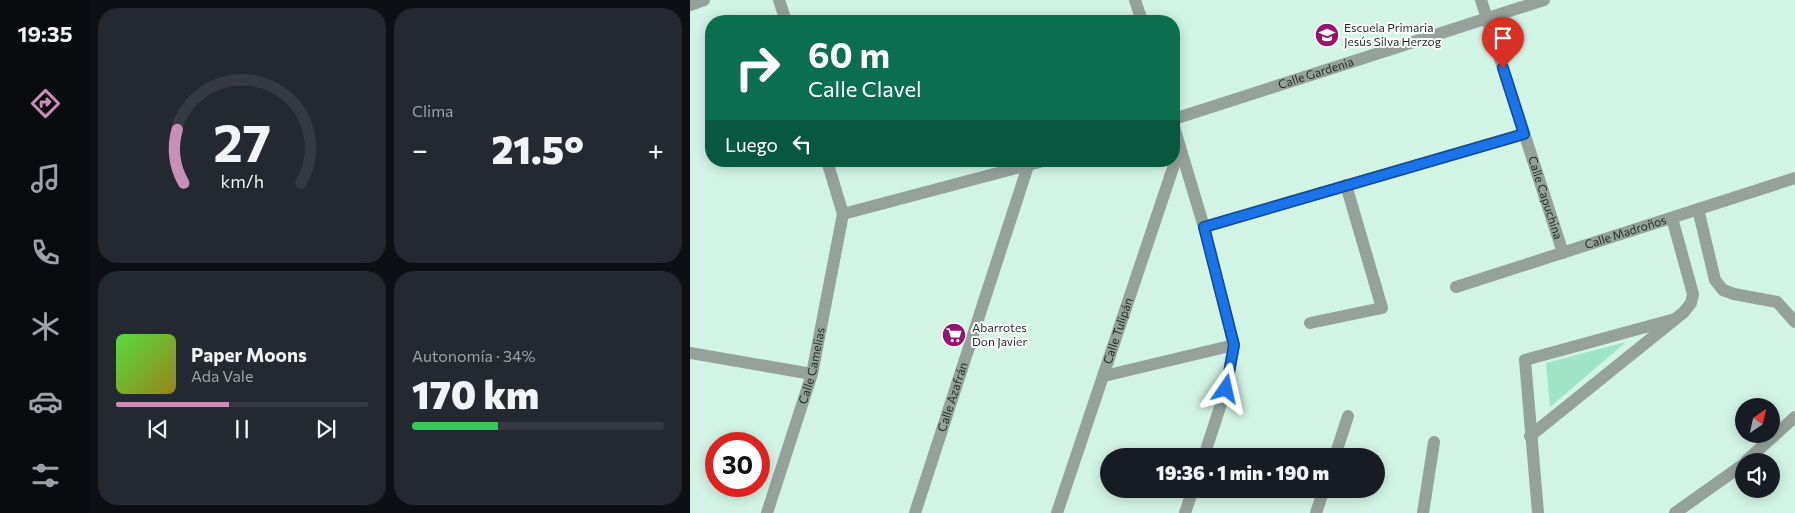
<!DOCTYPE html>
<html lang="es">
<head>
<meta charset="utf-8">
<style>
	:root { --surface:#171b24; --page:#242831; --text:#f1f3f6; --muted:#9ea1a6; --line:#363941; --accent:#c88fb8 }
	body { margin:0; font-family:Commissioner,sans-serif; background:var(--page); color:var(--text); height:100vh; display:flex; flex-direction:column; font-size:19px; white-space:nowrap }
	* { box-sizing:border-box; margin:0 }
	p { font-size:16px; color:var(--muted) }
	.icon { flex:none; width:28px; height:28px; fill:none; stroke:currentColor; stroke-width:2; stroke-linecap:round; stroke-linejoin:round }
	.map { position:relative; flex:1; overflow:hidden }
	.side { display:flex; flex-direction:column; gap:8px; padding:8px; background:#0d0f14; width:600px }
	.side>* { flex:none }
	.banner { position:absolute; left:15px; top:15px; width:475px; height:152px; border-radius:20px; box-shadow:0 2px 12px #0003; background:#0b6e4f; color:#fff; overflow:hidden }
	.needle { width:32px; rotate:34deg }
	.buttons { position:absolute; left:1045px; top:398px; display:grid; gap:10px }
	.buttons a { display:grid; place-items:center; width:45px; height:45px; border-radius:50%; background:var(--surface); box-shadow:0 2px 12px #0003; font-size:25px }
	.speed { position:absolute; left:15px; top:432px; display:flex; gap:10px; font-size:25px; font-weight:700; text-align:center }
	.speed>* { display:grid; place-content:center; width:65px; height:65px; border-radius:50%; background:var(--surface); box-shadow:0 2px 12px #0003; line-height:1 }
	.speed .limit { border:8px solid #d22; background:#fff; color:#111 }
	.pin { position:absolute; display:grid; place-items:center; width:42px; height:42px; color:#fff; margin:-51px -21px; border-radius:50% 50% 50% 0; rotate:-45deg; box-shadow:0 0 5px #0007 }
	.pin .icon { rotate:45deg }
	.me { position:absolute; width:55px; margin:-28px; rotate:11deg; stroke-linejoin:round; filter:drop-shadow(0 0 4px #0008) }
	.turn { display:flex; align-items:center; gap:18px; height:105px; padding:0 20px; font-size:22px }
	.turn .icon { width:65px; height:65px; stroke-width:2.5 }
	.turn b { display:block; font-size:35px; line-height:42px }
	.then { display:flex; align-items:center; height:48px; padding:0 20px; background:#0003; gap:10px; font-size:19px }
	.big { font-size:38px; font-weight:800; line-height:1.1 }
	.side .tile { flex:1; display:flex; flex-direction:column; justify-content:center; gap:8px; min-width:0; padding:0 18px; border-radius:20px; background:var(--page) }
	.side .dial { align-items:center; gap:0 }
	.dial svg { height:130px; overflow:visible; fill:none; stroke:var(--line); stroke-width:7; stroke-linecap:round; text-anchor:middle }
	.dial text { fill:var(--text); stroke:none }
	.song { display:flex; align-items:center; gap:15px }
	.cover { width:60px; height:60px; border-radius:8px; background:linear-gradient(135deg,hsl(110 70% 55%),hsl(50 70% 35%)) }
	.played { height:5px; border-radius:2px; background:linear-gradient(90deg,var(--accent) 45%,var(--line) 45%) }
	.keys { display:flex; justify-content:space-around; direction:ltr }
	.heat { display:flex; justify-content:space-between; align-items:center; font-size:28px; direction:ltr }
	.charge { height:8px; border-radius:4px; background:linear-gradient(90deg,#34c759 34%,var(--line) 0) }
	.side .tiles { flex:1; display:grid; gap:8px; grid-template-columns:repeat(2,1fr) }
	.trip { position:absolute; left:410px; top:448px; width:285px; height:50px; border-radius:25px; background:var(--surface); box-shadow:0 2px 12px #0003; font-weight:800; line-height:50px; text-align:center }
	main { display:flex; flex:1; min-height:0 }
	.menu { display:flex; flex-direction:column; width:90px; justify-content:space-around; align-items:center; background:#090b0e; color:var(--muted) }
	.menu .icon { width:35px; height:35px }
	.menu .active { color:var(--accent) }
	.menu b { font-size:22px; color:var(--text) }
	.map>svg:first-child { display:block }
	.green { fill:#9fe4c6 }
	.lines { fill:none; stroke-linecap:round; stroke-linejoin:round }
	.minor { stroke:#94a29b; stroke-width:12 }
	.route-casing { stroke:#114b97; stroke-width:12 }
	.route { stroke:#1a73e8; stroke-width:9 }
	.labels { text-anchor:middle; stroke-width:4; stroke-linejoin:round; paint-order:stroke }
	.poi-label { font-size:12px; fill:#1e2b25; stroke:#fff; text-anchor:start }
	.street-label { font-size:12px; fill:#1e2b25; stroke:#fff }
</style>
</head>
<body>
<main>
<nav class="menu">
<b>19:35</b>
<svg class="icon active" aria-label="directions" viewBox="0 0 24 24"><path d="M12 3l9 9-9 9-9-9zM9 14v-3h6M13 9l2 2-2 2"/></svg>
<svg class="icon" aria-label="music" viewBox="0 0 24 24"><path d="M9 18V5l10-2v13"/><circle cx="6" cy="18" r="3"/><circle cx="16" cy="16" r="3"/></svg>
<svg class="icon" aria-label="phone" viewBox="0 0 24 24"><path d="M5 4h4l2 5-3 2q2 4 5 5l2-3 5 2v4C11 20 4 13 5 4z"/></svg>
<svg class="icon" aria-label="climate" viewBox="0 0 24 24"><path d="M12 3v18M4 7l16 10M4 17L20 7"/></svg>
<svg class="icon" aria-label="car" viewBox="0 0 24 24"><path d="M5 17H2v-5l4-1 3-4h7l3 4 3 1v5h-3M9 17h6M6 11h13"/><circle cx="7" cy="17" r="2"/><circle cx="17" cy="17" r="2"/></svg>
<svg class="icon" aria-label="filters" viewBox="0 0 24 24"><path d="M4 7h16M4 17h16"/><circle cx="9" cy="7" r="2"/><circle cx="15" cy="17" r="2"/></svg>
</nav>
<section class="side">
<div class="tiles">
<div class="tile dial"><svg viewBox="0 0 100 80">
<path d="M14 69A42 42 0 1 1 86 69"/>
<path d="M14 69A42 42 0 0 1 10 36" stroke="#c88fb8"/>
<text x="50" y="56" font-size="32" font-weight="700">27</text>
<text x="50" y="72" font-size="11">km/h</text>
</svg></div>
<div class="tile"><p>Clima</p>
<div class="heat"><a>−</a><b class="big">21.5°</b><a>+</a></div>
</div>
<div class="tile">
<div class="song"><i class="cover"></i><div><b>Paper Moons</b><p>Ada Vale</p></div></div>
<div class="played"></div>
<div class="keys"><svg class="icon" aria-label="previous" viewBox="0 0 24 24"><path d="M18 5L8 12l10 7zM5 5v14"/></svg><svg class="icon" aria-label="pause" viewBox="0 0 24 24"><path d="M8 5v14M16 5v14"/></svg><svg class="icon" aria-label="next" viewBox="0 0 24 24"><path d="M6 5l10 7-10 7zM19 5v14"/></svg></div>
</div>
<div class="tile"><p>Autonomía · 34%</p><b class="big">170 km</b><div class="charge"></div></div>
</div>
</section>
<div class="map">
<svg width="1105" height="513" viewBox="0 0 1105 513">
	<rect width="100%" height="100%" fill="#d2f4e4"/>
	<!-- green -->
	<path class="green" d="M936,342L860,407L856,363Z"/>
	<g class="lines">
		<!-- minor -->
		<g class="minor">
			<path d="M89,0L96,21"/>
			<path d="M445,0L452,21"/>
			<path id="s1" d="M791,0L873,253"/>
			<path d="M0,5L14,0"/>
			<path id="s2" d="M484,119L854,0"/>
			<path d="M484,127L514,227L544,345L536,389L514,456"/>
			<path d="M1008,209L1025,280L1033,290L1044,294L1087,302L1105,322"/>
			<path d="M153,214L353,161"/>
			<path d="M514,227L834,134"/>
			<path id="s3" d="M766,287L1105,178"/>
			<path d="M620,323L692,308L656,185"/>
			<path d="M0,353L122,374"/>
			<path d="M414,376L544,345"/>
			<path d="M840,436L994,312L1001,303L1003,294L982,218"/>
			<path d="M645,456L658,416"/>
			<path d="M1056,461L1105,417"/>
			<path id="s4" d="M77,513L122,374L153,214L137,161"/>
			<path id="s5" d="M225,513L338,166"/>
			<path id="s6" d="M367,513L490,147"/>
			<path d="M495,513L503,489"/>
			<path d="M626,513L634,489"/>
			<path d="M733,513L744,442"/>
			<path d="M848,513L835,360L985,319"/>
			<path d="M985,513L1054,464"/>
		</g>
	</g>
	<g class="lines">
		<!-- route casing -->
		<g class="route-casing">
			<path id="route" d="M536,389L544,345L514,227L834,134L813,68"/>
		</g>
		<!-- route -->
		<use href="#route" class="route"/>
	</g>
	<!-- icons -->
	<defs>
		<g id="school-disc" transform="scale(1.25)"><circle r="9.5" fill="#95146c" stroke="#fff"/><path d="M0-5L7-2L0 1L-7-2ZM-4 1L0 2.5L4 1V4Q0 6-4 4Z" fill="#fff"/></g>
		<g id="supermarket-disc" transform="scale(1.25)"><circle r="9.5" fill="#95146c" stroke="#fff"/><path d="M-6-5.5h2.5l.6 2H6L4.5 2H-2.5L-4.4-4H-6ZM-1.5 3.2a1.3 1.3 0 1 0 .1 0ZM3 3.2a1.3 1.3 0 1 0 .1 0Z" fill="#fff"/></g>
	</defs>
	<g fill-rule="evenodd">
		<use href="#school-disc" x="637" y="35"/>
		<use href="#supermarket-disc" x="264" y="335"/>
	</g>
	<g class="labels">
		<!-- poi labels -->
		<g class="poi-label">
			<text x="654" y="32">Escuela Primaria<tspan x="654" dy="14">Jesús Silva Herzog</tspan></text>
			<text x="282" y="332">Abarrotes<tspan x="282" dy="14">Don Javier</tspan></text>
		</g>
		<!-- street labels -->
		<g class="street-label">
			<text dy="4" stroke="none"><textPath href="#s2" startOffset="149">Calle Gardenia</textPath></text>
			<text dy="4" stroke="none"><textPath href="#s1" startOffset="208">Calle Capuchina</textPath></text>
			<text dy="4" stroke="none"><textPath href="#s3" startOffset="178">Calle Madroños</textPath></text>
			<text dy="4" stroke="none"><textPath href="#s6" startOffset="192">Calle Tulipán</textPath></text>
			<text dy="4" stroke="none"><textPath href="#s4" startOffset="154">Calle Camelias</textPath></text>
			<text dy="4" stroke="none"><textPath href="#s5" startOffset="122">Calle Azafrán</textPath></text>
		</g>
	</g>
</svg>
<div class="buttons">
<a><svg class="needle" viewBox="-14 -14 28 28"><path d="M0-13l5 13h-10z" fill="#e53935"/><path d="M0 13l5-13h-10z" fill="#9ea1a6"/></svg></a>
<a><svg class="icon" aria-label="sound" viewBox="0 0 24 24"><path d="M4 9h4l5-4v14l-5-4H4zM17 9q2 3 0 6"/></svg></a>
</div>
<div class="speed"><div class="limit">30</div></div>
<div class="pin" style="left:813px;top:68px;background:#d93025"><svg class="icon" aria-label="arrive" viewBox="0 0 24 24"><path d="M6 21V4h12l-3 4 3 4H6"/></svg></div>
<svg class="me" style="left:536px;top:389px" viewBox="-20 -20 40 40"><path d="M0-17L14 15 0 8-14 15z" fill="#1a73e8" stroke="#fff" stroke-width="4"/></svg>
<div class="trip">19:36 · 1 min · 190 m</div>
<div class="banner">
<div class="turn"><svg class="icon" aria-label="right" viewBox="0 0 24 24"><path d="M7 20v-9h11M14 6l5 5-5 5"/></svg><div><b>60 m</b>Calle Clavel</div></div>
<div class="then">Luego<svg class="icon" aria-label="left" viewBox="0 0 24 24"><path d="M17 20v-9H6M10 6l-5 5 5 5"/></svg></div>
</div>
</div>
</main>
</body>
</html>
